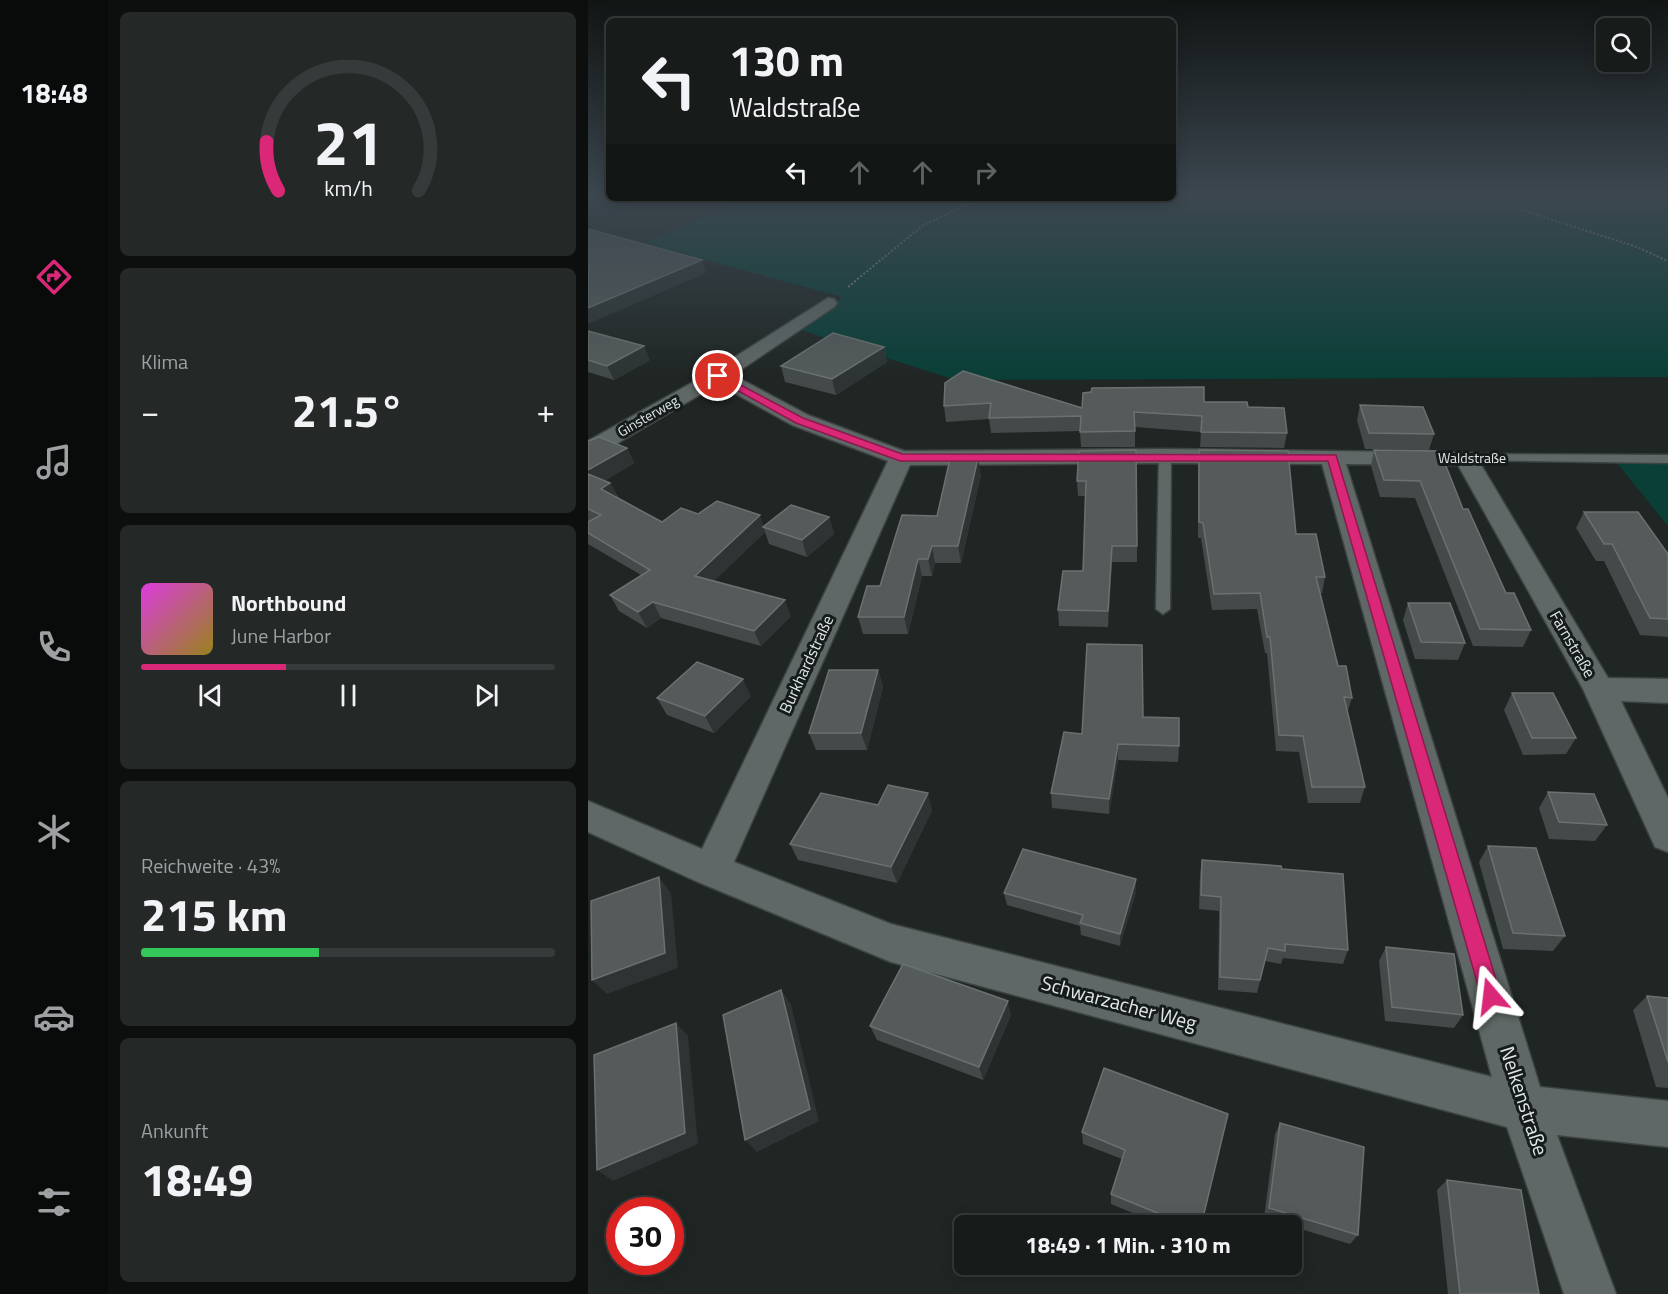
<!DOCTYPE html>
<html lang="de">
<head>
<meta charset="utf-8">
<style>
	:root { --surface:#171c1b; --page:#242928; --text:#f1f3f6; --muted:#9ea1a3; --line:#363a3a; --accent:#db2777 }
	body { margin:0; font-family:"Titillium Web",sans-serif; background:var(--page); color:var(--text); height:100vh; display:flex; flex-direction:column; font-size:22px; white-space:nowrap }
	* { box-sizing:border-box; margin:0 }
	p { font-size:20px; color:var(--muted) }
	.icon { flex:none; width:33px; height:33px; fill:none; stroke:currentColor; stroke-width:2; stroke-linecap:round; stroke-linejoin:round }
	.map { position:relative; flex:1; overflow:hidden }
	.details { display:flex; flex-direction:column; gap:12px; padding:12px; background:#0d0f0f; width:480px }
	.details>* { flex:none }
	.top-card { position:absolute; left:18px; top:18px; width:570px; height:183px; border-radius:9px; box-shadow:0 3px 15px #0003,0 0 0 2px var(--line); background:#171c1b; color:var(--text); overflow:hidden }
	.tools { position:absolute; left:1008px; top:18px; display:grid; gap:12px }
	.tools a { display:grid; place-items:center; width:54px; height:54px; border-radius:9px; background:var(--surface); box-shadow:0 3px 15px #0003,0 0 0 2px var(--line); font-size:30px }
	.speed { position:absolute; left:18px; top:1197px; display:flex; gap:12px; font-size:30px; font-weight:700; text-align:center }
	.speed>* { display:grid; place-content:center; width:78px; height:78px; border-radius:50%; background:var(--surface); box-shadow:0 3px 15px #0003,0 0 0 2px var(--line); line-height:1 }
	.speed .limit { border:9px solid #d22; background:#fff; color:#111 }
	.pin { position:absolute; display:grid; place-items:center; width:51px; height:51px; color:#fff; margin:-26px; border:3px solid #fff; border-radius:50%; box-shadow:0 2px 6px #0007 }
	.me { position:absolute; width:66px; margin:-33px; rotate:343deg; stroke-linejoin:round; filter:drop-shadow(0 0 4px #0008) }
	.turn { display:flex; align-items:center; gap:21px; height:126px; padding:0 24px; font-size:27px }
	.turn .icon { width:78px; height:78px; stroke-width:2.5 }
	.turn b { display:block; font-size:42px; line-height:51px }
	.lanes { display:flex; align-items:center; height:57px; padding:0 24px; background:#0003; justify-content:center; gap:30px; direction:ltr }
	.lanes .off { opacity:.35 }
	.big { font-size:45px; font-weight:700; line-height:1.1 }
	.details .tile { flex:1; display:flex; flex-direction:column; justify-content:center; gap:9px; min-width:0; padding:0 21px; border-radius:9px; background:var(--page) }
	.details .dial { align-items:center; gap:0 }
	.dial svg { height:156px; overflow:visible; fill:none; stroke:var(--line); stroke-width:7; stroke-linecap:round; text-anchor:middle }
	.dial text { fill:var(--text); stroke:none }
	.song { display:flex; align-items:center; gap:18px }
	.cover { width:72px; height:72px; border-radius:9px; background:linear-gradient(135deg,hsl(300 70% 55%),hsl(50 70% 35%)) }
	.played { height:6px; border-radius:3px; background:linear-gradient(90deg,var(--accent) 35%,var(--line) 35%) }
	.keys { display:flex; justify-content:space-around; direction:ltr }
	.heat { display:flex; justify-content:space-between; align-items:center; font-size:33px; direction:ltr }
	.charge { height:9px; border-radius:4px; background:linear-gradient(90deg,#34c759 43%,var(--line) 0) }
	.trip { position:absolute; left:366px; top:1215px; width:348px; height:60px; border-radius:9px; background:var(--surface); box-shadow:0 3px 15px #0003,0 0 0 2px var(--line); font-weight:700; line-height:60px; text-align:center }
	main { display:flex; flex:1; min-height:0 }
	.dock { display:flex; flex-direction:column; width:108px; justify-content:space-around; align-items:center; background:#090b0b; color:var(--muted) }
	.dock .icon { width:42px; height:42px }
	.dock .current { color:var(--accent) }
	.dock b { font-size:27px; color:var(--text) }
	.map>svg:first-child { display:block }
	.green { fill:#0a3f38 }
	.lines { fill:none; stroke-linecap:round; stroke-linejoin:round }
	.lane-casing { stroke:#3d4341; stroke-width:3 }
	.street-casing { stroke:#3d4341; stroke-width:3 }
	.path { stroke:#7d8382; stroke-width:2; stroke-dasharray:2 2; stroke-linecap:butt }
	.lane { fill:#5f6866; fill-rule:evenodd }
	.street { fill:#5f6866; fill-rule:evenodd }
	.wall { fill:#434a49 }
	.shaded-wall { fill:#2d3433 }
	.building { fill:#545b5a; stroke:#6b7170; stroke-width:1.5 }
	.route { fill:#db2777; stroke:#8e194d; stroke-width:1.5 }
	.labels { text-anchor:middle; stroke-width:6; stroke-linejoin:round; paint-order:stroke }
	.far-street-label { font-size:14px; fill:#e3e8e7; stroke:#151c1b }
	.street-label { font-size:16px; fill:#e3e8e7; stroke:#151c1b }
	.near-street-label { font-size:20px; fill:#e3e8e7; stroke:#151c1b }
</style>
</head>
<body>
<main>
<nav class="dock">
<b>18:48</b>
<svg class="icon current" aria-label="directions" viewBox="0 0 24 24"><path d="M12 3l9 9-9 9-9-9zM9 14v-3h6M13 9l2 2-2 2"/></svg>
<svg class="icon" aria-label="music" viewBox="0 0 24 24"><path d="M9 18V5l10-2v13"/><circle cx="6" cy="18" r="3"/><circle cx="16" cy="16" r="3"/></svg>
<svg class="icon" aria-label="phone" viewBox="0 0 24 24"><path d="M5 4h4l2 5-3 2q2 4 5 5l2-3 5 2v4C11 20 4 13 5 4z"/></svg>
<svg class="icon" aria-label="climate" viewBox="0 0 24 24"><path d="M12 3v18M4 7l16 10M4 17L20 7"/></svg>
<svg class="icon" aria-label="car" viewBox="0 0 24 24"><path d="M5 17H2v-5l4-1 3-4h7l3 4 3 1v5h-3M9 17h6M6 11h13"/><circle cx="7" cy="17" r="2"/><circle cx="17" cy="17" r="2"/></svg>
<svg class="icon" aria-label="filters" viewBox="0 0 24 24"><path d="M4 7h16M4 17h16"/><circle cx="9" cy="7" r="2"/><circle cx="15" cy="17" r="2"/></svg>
</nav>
<section class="details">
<div class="tile dial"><svg viewBox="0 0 100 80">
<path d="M14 69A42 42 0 1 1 86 69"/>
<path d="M14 69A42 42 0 0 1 8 44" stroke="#db2777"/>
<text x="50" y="56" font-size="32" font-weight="700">21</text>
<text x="50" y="72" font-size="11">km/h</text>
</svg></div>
<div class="tile"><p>Klima</p>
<div class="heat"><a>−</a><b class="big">21.5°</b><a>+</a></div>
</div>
<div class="tile">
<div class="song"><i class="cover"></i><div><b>Northbound</b><p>June Harbor</p></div></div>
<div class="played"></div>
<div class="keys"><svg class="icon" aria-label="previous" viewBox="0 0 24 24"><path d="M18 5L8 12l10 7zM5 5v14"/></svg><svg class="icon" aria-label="pause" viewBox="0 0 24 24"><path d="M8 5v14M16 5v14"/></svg><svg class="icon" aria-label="next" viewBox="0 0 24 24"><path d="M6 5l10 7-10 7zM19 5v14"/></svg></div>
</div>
<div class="tile"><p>Reichweite · 43%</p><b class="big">215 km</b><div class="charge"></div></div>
<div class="tile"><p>Ankunft</p><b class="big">18:49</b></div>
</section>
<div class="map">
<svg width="1080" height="1294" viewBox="0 0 1080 1294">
	<rect width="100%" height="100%" fill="#1f2624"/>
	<!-- green -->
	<g class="green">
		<path d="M585,195H1080V377L367,380L213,330L254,297L55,243L164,198H585Z"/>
		<path d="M1080,462V526L1029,463Z"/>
	</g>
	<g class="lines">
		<!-- lane casing -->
		<g class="lane-casing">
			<g id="lane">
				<path d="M577,452L583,456L582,609L575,614L568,609L571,456Z"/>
				<path d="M878,454L1080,455V463L874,460L872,458Z"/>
			</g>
		</g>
		<!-- street casing -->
		<g class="street-casing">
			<path id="street" d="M240,298L246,299L249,303L246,307L145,375L220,415L316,451L577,449L886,453L1020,678L1080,679V703L1033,701L1080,798V852L1067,847L995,689L870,465L758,464L952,1087L1080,1101V1147L969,1135L1028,1294H976L919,1127L303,962L110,882L0,832V801L114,849L300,461L204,425L130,384L8,456L0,458V441L123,372ZM577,463L734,464L904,1077L303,924L146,862L322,465Z"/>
		</g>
		<!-- path -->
		<g class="path">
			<path d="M887,195L1049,247L1080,261"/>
			<path d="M260,287L334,226L393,198"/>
		</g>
		<!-- lane -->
		<use href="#lane" class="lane"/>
		<!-- street -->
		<use href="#street" class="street"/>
	</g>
	<!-- wall -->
	<g class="wall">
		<path d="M0,331L62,360L26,380L0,372Z"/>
		<path d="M296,347L299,362L248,395L197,382L193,366Z"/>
		<path d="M357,383L494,408L616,402L660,407L699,433L696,448L612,447L613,432L547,427V447H493L492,431L403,433L401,419L358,422L356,406Z"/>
		<path d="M772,405L846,434L841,450L777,449L769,420Z"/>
		<path d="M0,441L39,448L46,463L16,481L22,483L30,497L74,522L110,514L176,527L241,517L246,534L219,557L181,544L177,532L126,581L203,616L173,646L73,618L59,628L31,611L22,595L53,575L0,544Z"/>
		<path d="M611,450L708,534L737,577L734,593H732L750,666L764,698L759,713L777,787L772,803H720L711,752L688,751L679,653H677L669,609L624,610L613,538H610V465Z"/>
		<path d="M786,450L875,509L918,593L943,630L935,647L885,646L827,498L792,497L783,466Z"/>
		<path d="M491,451L549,546V562H524L520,627L471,626L470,610L495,571L497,496H490L489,481Z"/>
		<path d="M393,475L373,563H347L344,576H334L320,634H275L270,617L292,586Z"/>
		<path d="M996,512L1080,554V637L1052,635L1016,561H1008L988,528Z"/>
		<path d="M820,603L877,643L870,660L827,659L815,620Z"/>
		<path d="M290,670L295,687L279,750H228L221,733Z"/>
		<path d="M924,693L988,738L978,754L935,755L916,710Z"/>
		<path d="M163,696L126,733L79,715L69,698Z"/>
		<path d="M555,717L591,746L590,762L530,760L521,814L464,808L463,793L494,734Z"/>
		<path d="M960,792L1019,825L1007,841L961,839L951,808Z"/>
		<path d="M290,805L344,810L309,883L210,860L202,844Z"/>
		<path d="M900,846L977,936L965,951L915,949L891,862Z"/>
		<path d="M614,860L694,869L760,950L755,964L695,958L693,964L677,961L669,993L630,990L631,911L611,909L612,874Z"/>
		<path d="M548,892L532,946L493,935L492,926L419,905L416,893Z"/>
		<path d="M798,947L875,1015L866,1028L797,1021L791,961Z"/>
		<path d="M1059,996L1080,998V1088L1068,1087L1045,1010Z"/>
		<path d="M423,1015L395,1080L289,1040L282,1026Z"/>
		<path d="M640,1114L613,1226H576L523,1204V1194L534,1159L495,1144L494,1132Z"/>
		<path d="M692,1123L770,1235L762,1244L676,1218L687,1134Z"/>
		<path d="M859,1180L951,1294H860L849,1190Z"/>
	</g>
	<!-- shaded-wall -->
	<g class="shaded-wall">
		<path d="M114,260L118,273L0,324V308Z"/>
		<path d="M56,346L62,360L26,380L19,366Z"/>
		<path d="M296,347L299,362L248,395L244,379Z"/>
		<path d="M39,448L46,463L4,488L0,481V470Z"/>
		<path d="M390,458L393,475L373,563L370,546Z"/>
		<path d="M22,483L30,499L13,489Z"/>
		<path d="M172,515L177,532L115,592L107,576Z"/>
		<path d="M241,517L246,534L219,557L214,540Z"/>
		<path d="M344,546L347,563L344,576L340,559Z"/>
		<path d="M524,546V562L520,627V611Z"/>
		<path d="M330,559L334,576L320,634L316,617Z"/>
		<path d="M197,600L203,616L173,646L166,631Z"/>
		<path d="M65,602L73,618L59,628L50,612Z"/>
		<path d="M290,670L295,687L279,750L273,733Z"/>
		<path d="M155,679L163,696L126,733L117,716Z"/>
		<path d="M530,744V760L521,814V799Z"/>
		<path d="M340,793L344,810L309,883L303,867Z"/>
		<path d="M71,877L83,893L90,968L19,994L4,980Z"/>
		<path d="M548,879V892L532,946V934Z"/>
		<path d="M193,990L203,1004L231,1121L169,1152L157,1140Z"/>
		<path d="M420,1001L423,1015L395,1080L391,1067Z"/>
		<path d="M88,1023L100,1036L110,1144L25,1181L9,1170Z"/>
	</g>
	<!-- building -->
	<g class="building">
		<path d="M0,229L114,260L0,308Z"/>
		<path d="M0,331L56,346L19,366L0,360Z"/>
		<path d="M245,333L296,347L244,379L193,366Z"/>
		<path d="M375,371L494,408L495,393L503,392L504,388L616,387V402H659L660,407L696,408L699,433L613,432L614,416L546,412L547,431L492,432L493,416L401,418L403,403L356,406L357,383Z"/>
		<path d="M772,405L835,407L846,434L781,433Z"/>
		<path d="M11,437L39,448L0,470V441Z"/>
		<path d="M548,450L549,546H524L520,611L470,610L475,571H495L498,481H489L491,451Z"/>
		<path d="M611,450L700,451L708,534H728L737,577H728L750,666H758L764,698L756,697L777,787H724L715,736L691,735L682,637H679L672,593L626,594L615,523L611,522Z"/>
		<path d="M786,450L852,451L875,509H880L918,593H926L943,630L892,629L832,481L796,480Z"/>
		<path d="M390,458L370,546H344L340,559H330L316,617H270L279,586H292L314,515L349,516L362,459Z"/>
		<path d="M0,474L22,483L13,489L74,522L93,508L110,514L129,501L172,515L107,576L197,600L166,631L65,602L50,612L22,595L62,570L0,533V522L13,515L0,509Z"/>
		<path d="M203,505L241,517L214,540L175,527Z"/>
		<path d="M996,512H1050L1080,554V619L1062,618L1024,544H1016Z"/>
		<path d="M820,603H862L877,643L833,642Z"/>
		<path d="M499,644L554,645L555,717L591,718V746L530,744L521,799L463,793L476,732L494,734Z"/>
		<path d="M109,662L155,679L117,716L69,698Z"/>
		<path d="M241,670H290L273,733H221Z"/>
		<path d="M924,693H965L988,738H944Z"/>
		<path d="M300,785L340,793L303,867L202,844L233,793L290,805Z"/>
		<path d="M960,792L1006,794L1019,825L971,822Z"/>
		<path d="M900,846L948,848L977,936L925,933Z"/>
		<path d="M435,849L548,879L532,934L492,923L495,915L416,893Z"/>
		<path d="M614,860L693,866L694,869L755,874L760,950L697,944V951L680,948L672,980L632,977L633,897L613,895Z"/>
		<path d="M71,877L77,953L4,980L3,901Z"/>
		<path d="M798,947L866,954L875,1015L804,1007Z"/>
		<path d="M315,964L420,1001L391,1067L282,1026Z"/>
		<path d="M193,990L222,1109L157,1140L135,1015Z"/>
		<path d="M1059,996L1080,998V1062Z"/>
		<path d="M88,1023L97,1133L9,1170L6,1055Z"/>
		<path d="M516,1068L640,1114L613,1226H601L523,1194L537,1150L494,1132Z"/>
		<path d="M692,1123L776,1147L770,1235L681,1208Z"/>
		<path d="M859,1180L933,1190L951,1294H872Z"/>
	</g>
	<!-- sky -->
	<linearGradient id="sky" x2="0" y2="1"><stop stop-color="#111514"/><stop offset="0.52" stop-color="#3c4750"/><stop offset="1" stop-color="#3c4750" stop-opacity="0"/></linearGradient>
	<rect width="1080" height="377" fill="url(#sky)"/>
	<!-- route -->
	<path class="route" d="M130,373L215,418L314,454L748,455L913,996L910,1003L903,1006L896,1003L893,996L740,461H312L208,423L127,378V374Z"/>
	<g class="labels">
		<!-- far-street labels -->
		<g class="far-street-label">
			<text transform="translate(60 416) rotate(-30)" y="5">Ginsterweg</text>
			<text x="884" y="463">Waldstraße</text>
		</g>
		<!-- street labels -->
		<g class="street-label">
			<text transform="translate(985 644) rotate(60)" y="6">Farnstraße</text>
			<text transform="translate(218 664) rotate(-65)" y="6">Burkhardstraße</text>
		</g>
		<!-- near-street labels -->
		<g class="near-street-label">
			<text transform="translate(531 1003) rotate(15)" y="7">Schwarzacher Weg</text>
			<text transform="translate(936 1101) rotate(72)" y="7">Nelkenstraße</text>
		</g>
	</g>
</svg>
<div class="tools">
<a><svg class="icon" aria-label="search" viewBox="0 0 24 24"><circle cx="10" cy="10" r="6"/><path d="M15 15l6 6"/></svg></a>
</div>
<div class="speed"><div class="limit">30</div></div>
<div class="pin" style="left:130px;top:376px;background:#d93025"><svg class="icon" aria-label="arrive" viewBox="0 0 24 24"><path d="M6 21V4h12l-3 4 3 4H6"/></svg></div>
<svg class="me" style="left:903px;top:996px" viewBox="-20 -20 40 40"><path d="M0-17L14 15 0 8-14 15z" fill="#db2777" stroke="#fff" stroke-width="4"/></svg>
<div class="trip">18:49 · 1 Min. · 310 m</div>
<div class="top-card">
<div class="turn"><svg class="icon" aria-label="left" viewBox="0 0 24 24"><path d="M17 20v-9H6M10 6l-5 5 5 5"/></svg><div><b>130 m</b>Waldstraße</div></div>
<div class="lanes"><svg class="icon" aria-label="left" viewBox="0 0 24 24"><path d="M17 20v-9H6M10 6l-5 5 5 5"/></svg><svg class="icon off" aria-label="ahead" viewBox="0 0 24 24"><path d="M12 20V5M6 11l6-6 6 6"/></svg><svg class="icon off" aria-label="ahead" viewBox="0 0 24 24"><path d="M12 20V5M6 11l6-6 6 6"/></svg><svg class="icon off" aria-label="right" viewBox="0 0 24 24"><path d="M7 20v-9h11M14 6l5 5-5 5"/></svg></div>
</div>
</div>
</main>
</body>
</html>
